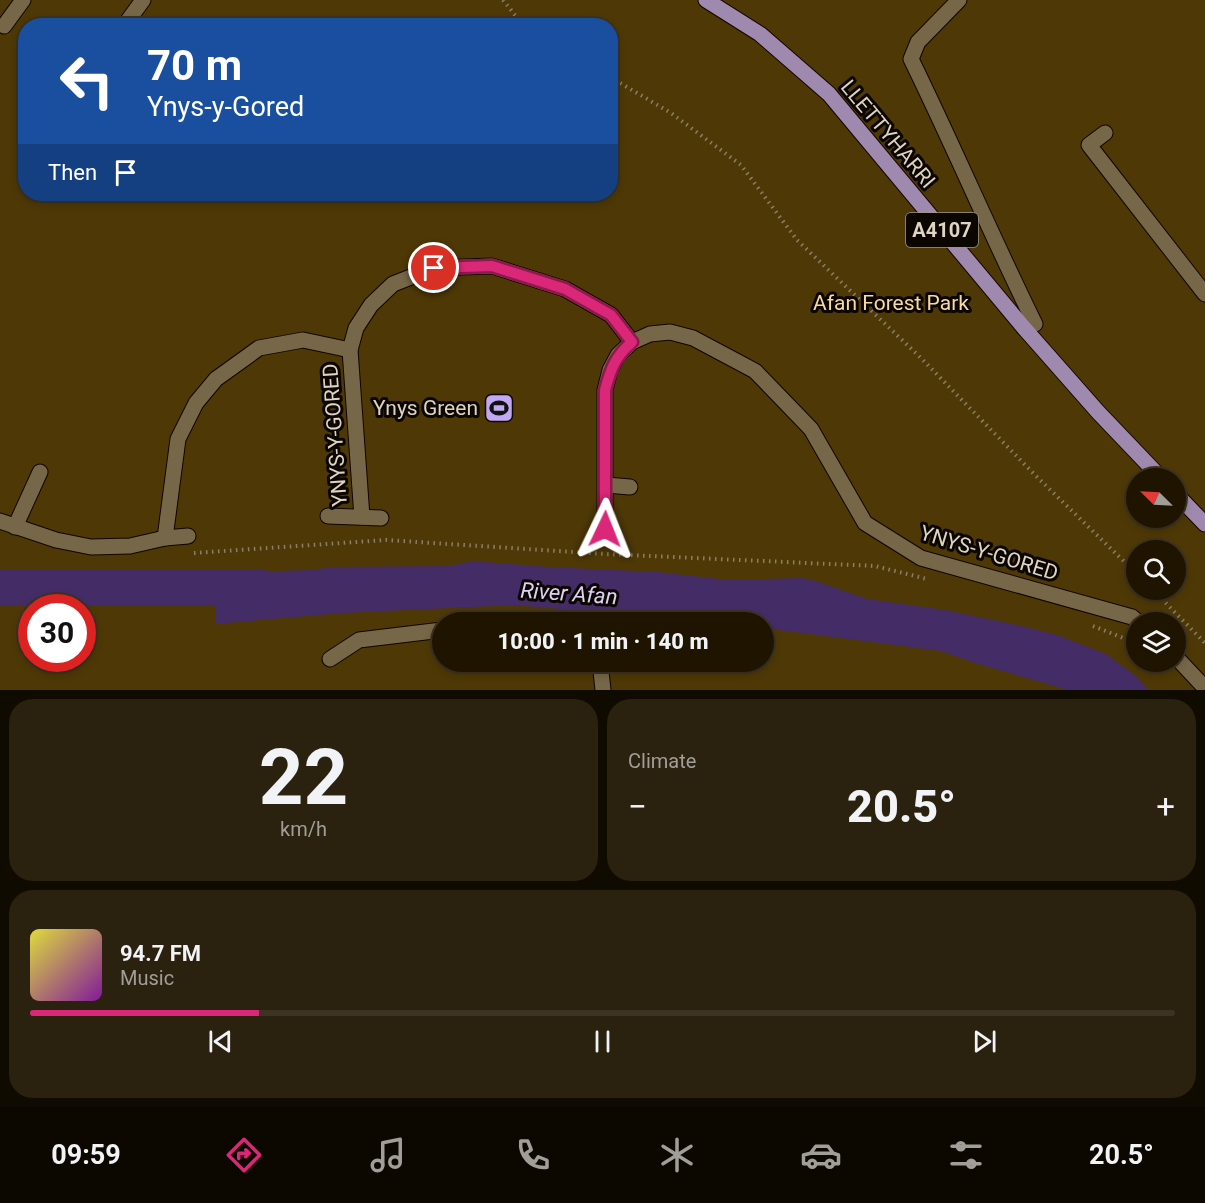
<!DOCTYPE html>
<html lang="en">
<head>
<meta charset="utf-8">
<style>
	:root { --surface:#1e1400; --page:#2b210f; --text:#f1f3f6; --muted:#a19e99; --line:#3c3322; --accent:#db2777 }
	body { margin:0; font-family:Roboto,sans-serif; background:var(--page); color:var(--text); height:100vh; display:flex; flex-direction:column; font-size:22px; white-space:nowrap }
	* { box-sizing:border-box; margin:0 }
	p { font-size:20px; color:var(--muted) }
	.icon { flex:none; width:33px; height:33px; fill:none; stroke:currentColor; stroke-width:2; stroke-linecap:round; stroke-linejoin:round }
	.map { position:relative; height:690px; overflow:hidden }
	.sheet { display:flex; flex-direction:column; gap:9px; padding:9px; background:#100b00; flex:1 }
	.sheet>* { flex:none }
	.guide { position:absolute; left:18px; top:18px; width:600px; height:183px; border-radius:24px; box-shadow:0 3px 9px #0003,0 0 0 2px var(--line); background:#1a4fa0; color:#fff; overflow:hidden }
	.needle { width:39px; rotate:294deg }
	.tools { position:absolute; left:1126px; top:468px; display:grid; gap:12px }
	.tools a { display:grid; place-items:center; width:60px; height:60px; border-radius:50%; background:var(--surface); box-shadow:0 3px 9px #0003,0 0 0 2px var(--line); font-size:30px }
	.speed { position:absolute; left:18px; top:594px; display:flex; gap:12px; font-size:30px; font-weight:700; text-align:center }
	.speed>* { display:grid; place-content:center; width:78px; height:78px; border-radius:50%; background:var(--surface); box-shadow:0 3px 9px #0003,0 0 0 2px var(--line); line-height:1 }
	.speed .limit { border:9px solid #d22; background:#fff; color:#111 }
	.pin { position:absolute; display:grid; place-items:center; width:51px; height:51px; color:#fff; margin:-26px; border:3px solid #fff; border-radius:50%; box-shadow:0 2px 6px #0007 }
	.me { position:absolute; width:66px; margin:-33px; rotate:2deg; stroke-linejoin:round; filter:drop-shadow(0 0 4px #0008) }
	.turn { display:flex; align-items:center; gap:21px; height:126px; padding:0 30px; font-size:27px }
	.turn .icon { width:78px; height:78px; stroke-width:2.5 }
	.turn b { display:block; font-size:42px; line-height:51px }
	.then { display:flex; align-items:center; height:57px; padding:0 30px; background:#0003; gap:12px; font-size:22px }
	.big { font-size:45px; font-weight:800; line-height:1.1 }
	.sheet .card { flex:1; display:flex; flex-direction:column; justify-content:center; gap:9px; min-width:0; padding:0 21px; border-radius:24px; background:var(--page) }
	.sheet .dial { align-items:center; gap:0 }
	.dial b { font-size:78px; line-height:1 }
	.song { display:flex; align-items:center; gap:18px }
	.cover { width:72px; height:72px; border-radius:9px; background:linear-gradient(135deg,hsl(60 70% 55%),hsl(290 70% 35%)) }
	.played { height:6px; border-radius:3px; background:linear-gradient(90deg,var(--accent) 20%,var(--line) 20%) }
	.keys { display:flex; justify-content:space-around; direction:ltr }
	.heat { display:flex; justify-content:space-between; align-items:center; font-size:33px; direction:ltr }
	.sheet .tiles { flex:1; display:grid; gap:9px; grid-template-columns:1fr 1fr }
	.card:last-child { grid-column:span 2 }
	.trip { position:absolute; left:432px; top:612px; width:342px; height:60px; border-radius:30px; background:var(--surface); box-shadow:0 3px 9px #0003,0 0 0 2px var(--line); font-weight:800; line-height:60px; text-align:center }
	.tabs { display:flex; height:96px; justify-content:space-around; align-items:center; background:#0c0800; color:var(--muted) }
	.tabs .icon { width:42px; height:42px }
	.tabs .on { color:var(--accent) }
	.tabs b { font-size:27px; color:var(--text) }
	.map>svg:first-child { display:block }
	.green { fill:#4e3806; fill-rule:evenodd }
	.water { fill:#442c66 }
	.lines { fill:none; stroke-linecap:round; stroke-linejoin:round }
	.river { stroke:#442c66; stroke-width:36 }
	.street-casing { stroke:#100500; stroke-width:17 }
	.primary-casing { stroke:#100500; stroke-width:17 }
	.path { stroke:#8a7f6a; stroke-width:4; stroke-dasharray:1.5 4.5; stroke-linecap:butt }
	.street { stroke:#776749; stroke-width:15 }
	.primary { stroke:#a089ae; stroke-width:15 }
	.route-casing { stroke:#8e194d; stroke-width:15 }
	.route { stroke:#db2777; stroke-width:10 }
	.labels { text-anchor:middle; stroke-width:6; stroke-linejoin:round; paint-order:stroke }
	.shield { fill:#0c0601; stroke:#9e9689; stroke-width:1.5 }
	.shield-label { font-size:20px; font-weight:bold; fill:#ddd4c3 }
	.street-label { font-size:21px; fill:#ddd4c3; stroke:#0c0601 }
	.park-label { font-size:21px; fill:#f7d9a3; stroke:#0c0601 }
	.poi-label { font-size:21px; fill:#ddd4c3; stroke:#0c0601; text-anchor:end }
	.water-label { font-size:22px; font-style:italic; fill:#ddd1f5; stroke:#0c0601 }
</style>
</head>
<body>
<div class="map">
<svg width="1205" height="690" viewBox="0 0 1205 690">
	<rect width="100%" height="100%" fill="#281a00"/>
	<!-- green -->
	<path class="green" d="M0,0H1205V690H0ZM26,26H610V194H26ZM1137,478H1176V518H1137ZM1137,550H1176V590H1137ZM32,608H82V658H32ZM442,622H764V662H442ZM1137,622H1176V662H1137Z"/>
	<!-- water -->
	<path class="water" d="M472,561L548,567L658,572L727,580L802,578L816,581L867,599L945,610L1022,626L1057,635L1106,654L1136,676L1149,690H1068L975,663L941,651L764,628V622H716L513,605L342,613L215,624L216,573L311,570L333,567L450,566Z"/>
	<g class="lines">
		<!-- river -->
		<path class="river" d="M0,588H263"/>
		<!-- street casing -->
		<g class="street-casing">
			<g id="street">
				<path d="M959,0L918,42L911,59C954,147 992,237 1035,324L1024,328"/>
				<path d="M4,26L23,0"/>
				<path d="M124,26L143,0"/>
				<path d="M1105,133L1089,145L1205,294"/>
				<path d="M606,485L630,487"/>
				<path d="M328,516L381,518"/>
				<path d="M362,517L350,350L356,328L371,305L393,284L434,268L492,266L565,289L611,315L632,342"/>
				<path d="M0,521L56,540L91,547L130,546L165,538L188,536"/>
				<path d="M15,527L40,472"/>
				<path d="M605,529V390L610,370L618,355L632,342L650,334L670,332L693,338L755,371L811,429L865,523L921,558L1132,617L1138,622"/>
				<path d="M165,538L178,439L196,403L216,379L259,348L303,340L350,350"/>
				<path d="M1176,657L1205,688"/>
				<path d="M330,659L359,640L442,630"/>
				<path d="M600,662L603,690"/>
			</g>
		</g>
		<!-- primary casing -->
		<g class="primary-casing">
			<g id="primary">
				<path d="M706,0L760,34L829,94L1024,328L1098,412L1161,478"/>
				<path d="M1176,494L1205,524"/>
			</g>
		</g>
		<!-- path -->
		<g class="path">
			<path d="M503,0L515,15L529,26"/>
			<path d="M610,77L671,113L741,165L797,240L922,359L1035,475L1137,574"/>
			<path d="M194,553L386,540L605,554L875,566L927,579"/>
			<path d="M1153,590L1205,643"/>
			<path d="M1093,626L1123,638L1137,649"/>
			<path d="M1154,662L1162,669"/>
		</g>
		<!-- street -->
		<use href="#street" class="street"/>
		<!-- primary -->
		<use href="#primary" class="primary"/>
	</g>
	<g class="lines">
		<!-- route casing -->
		<g class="route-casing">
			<path id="route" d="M434,268L492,266L565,289L611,315L632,342C615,357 611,368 605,390V529"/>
		</g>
		<!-- route -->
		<use href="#route" class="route"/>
	</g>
	<!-- icons -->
	<defs>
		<g id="stadium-square" transform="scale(1.5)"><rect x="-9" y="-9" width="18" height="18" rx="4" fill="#c2a7f2" stroke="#0c0601"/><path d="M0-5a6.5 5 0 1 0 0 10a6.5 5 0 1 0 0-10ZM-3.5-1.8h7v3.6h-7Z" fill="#111"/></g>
	</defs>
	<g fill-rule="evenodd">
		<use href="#stadium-square" x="499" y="408"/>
	</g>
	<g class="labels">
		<!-- shield labels -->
		<rect class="shield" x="906" y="213" width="72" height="34" rx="4.5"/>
		<g class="shield-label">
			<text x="942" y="237">A4107</text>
		</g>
		<!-- street labels -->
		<g class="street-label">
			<text transform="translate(888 134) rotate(50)" y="7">LLETTYHARRI</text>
			<text transform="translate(335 435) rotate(-94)" y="7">YNYS-Y-GORED</text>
			<text transform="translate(989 553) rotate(17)" y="7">YNYS-Y-GORED</text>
		</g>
		<!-- park labels -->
		<g class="park-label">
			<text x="891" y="310">Afan Forest Park</text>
		</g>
		<!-- poi labels -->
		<g class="poi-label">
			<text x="478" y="415">Ynys Green</text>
		</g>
		<!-- water labels -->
		<g class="water-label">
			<text transform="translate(569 593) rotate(4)" y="8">River Afan</text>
		</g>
	</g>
</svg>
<div class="tools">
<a><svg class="needle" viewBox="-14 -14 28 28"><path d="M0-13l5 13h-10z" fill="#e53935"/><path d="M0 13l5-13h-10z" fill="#a19e99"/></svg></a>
<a><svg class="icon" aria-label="search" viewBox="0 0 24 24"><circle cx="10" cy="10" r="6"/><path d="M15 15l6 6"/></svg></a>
<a><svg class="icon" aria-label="layers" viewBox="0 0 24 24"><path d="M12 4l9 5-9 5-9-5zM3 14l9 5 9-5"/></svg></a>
</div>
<div class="speed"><div class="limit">30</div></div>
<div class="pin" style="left:434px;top:268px;background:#d93025"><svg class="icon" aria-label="arrive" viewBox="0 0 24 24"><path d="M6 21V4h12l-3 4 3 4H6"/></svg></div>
<svg class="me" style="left:605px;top:529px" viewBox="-20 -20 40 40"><path d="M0-17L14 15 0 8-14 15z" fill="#db2777" stroke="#fff" stroke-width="4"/></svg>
<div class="trip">10:00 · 1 min · 140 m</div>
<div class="guide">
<div class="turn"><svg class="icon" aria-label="left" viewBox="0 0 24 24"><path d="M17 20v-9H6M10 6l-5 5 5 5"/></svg><div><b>70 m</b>Ynys-y-Gored</div></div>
<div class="then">Then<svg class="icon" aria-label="arrive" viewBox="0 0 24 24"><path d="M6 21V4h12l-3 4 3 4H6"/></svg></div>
</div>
</div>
<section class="sheet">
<div class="tiles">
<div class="card dial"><b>22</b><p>km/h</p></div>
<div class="card"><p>Climate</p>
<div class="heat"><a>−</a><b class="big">20.5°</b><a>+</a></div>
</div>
<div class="card">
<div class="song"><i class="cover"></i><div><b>94.7 FM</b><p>Music</p></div></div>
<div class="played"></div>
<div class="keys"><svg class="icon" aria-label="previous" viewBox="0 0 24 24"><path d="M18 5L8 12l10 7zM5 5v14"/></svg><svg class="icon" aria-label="pause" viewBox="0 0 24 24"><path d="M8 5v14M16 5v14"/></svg><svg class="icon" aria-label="next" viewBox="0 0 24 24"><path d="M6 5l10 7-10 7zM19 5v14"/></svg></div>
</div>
</div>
</section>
<nav class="tabs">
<b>09:59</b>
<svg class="icon on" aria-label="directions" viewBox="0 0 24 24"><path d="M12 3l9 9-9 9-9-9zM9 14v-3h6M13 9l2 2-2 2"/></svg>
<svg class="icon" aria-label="music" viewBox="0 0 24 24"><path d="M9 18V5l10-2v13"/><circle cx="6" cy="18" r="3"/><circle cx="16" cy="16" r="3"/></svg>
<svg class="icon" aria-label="phone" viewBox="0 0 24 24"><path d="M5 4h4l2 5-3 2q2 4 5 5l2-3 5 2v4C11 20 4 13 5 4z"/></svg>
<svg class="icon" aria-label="climate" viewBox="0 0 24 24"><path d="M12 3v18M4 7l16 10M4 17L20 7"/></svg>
<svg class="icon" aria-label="car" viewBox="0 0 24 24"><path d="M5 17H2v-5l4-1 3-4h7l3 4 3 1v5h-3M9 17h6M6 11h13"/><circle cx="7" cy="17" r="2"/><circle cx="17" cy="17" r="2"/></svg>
<svg class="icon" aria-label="filters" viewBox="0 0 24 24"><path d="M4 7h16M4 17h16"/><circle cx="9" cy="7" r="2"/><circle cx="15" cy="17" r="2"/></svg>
<b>20.5°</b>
</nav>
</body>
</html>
